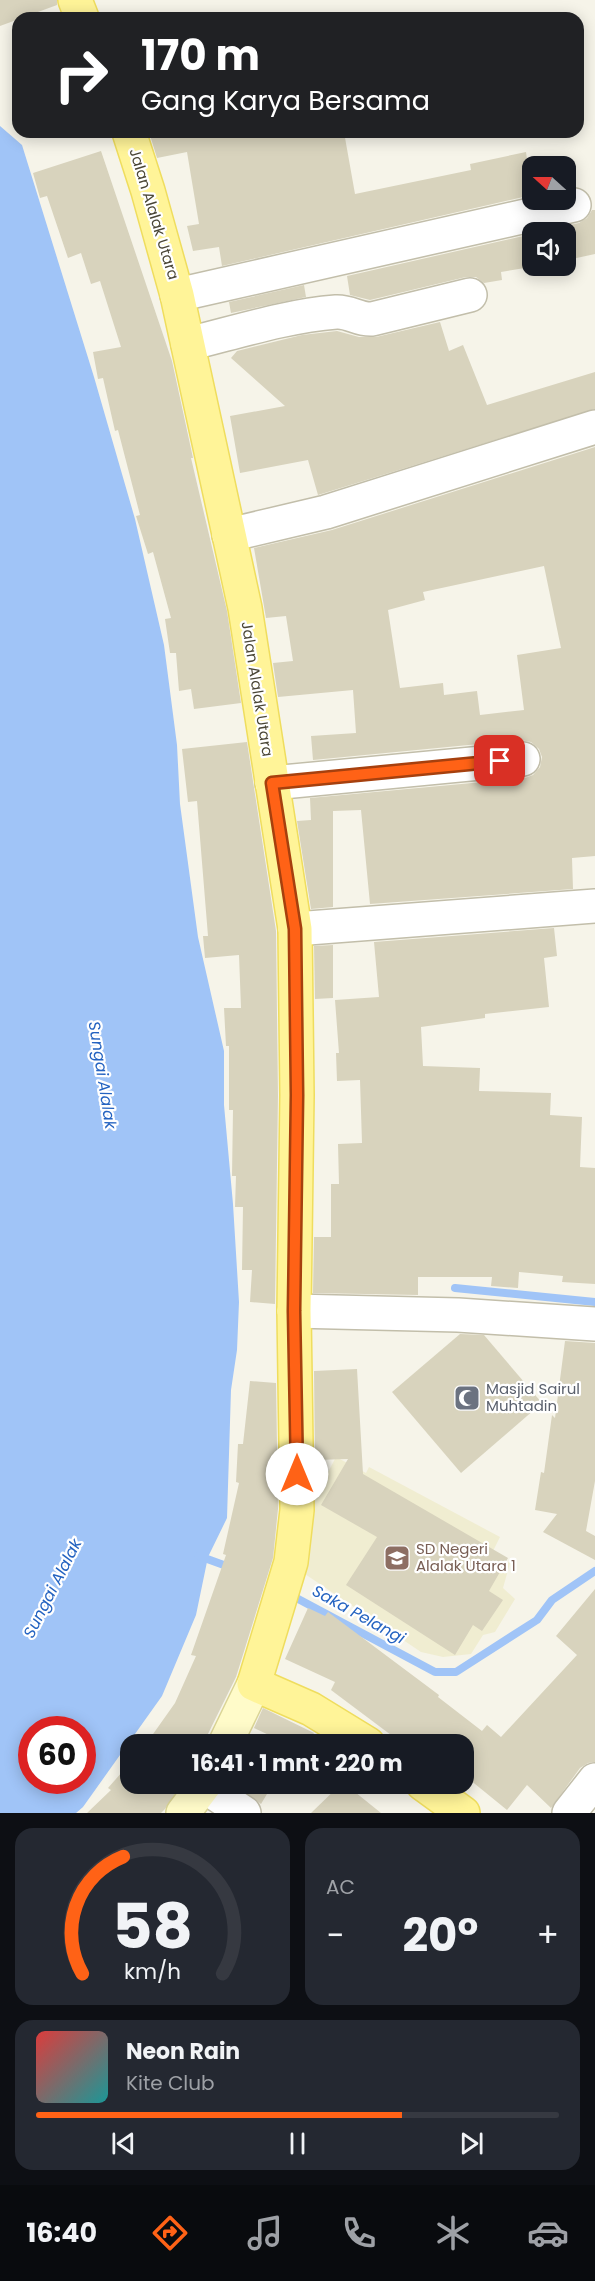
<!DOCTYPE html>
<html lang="id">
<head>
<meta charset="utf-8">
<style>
	:root { --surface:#171b24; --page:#242831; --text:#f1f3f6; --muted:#9ea1a6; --line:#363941; --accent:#ff6216 }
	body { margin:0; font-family:Poppins,sans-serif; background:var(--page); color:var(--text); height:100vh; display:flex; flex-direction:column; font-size:22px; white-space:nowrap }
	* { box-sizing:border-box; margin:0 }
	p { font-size:20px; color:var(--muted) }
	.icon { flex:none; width:33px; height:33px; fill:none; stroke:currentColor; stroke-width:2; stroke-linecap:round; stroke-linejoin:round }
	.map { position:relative; height:1813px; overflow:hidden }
	.details { display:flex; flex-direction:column; gap:15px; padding:15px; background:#0d0f14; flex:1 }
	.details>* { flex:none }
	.banner { position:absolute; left:12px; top:12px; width:572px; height:126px; border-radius:18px; box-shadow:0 3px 15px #0003; background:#202124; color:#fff; overflow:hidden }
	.needle { width:39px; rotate:291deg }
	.fabs { position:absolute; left:522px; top:156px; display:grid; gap:12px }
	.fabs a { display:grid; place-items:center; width:54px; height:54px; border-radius:12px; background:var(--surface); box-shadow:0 3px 15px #0003; font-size:30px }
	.speed { position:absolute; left:18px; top:1716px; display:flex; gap:12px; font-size:30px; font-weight:700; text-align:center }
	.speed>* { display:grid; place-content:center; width:78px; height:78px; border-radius:50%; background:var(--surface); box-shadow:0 3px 15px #0003; line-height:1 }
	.speed .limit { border:9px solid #d22; background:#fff; color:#111 }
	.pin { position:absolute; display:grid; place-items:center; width:51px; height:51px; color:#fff; margin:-26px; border-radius:12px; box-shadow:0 3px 9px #0006 }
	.me { position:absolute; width:66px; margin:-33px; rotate:0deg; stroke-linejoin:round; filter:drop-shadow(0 0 4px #0008) }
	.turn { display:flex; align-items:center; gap:21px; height:126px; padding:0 30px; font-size:27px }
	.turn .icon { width:78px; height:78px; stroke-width:2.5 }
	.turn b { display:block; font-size:42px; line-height:51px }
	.big { font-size:45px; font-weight:700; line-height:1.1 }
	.details .tile { flex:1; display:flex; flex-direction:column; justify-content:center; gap:9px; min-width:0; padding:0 21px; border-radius:18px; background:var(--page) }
	.details .dial { align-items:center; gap:0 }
	.dial svg { height:156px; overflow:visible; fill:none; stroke:var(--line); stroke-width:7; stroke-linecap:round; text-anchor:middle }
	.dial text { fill:var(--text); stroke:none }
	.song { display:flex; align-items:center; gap:18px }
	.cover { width:72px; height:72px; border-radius:9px; background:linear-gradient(135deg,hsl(0 70% 55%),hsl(180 70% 35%)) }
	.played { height:6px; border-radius:3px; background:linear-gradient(90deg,var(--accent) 70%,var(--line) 70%) }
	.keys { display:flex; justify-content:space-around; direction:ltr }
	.heat { display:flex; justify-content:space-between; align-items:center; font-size:33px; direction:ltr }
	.details .tiles { flex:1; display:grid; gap:15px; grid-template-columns:1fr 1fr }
	.tile:last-child { grid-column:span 2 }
	.trip { position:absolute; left:120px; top:1734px; width:354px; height:60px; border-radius:18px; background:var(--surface); box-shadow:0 3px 15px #0003; font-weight:700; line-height:60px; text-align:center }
	.dock { display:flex; height:96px; justify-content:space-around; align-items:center; background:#090b0e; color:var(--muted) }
	.dock .icon { width:42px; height:42px }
	.dock .on { color:var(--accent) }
	.dock b { font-size:27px; color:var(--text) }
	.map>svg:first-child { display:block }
	.education { fill:#f0edd1 }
	.water { fill:#a0c4f7; fill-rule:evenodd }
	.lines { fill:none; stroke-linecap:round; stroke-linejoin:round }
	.stream { stroke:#a0c4f7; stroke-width:8 }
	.building { fill:#d8d3bd; fill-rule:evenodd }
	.street-casing { stroke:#c2beaa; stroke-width:36 }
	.secondary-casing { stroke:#dad495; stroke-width:36 }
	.primary-casing { stroke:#efdd5e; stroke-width:36 }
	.street { stroke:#fff; stroke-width:33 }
	.secondary { stroke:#fffbc9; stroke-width:33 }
	.primary { stroke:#fff498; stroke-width:33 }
	.route-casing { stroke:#a6400e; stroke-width:15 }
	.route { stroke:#ff6216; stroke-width:10 }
	.labels { text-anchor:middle; stroke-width:4.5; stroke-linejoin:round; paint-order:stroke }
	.street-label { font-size:15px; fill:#4a4636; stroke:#fff }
	.worship-label { font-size:15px; fill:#5b616d; stroke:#fff; text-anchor:start }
	.education-label { font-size:15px; fill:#785e54; stroke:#fff; text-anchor:start }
	.water-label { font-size:16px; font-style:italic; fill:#2463c1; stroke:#fff }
</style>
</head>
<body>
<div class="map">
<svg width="595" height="1813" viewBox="0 0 595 1813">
	<rect width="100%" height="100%" fill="#f6f4e9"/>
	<!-- education -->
	<path class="education" d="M336,1457L366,1473L369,1467L500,1537L492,1553L510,1563L503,1588L515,1599L495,1632L483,1635L471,1654L443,1657L421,1652L293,1566L303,1468L325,1478Z"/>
	<!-- water -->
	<path class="water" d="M0,126L22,145L94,377L135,519L164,645L177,745L180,804L198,937L224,1051V1105L233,1204L239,1302L237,1350L231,1390L227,1518L208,1557L196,1615L162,1696L83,1807L76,1813H0ZM32,1730H82V1780H32Z"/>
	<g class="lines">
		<!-- stream -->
		<g class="stream">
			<path d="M455,1288L595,1302"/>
			<path d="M199,1556L232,1568"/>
			<path d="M287,1593L435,1672H456L537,1620L552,1600L595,1571"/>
		</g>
	</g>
	<!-- building -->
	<g class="building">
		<path d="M0,0H57V5L0,26Z"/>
		<path d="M149,132H344L355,194L471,170L470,164L526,152L532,195L222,266L219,247L193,251L187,226L199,224L187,152L157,158Z"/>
		<path d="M101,151L172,361L193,458H191L227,611L241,703L194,709L191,689L179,691L176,653H170L165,619L171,618L153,552L148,554L136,516L140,515L118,430L115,431L103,378L98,379L93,352L121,347L100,281L91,284L81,253L68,258L47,196L40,198L33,173Z"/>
		<path d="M592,210H595V254L572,259L573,267L546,272L545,266H566V232H537L579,223L587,218Z"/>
		<path d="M532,234V266H537L501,272L502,280L484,283L476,277H466L370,300L350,295L347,276Z"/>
		<path d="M304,285L306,297L231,313L229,302Z"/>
		<path d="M440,322L449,351L463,345L487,405L595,372V409L318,495L308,460L240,473L230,416L285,406L231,358L237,351L302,335L337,331L359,337H376Z"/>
		<path d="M595,447V856L572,858L573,889L370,904L361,810L333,811V907L311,909L297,821L311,820L310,798L525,778L533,775L540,767L542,757L539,749L531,742L521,740L313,760L311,736L356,733L353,690L278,697L273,663L293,661L286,616L266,618L254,548L332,530ZM544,566L561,648L517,655L524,710L480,715L477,691L444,695L443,683L400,688L388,610L425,600L423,592Z"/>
		<path d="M247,742L276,931L278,1095L275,1304L250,1302L252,1270H242L243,1207H235L236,1176H232L233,1110H229V1046H226L224,1008H241L239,955L205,958L203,936H208L197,801L188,802L182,749Z"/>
		<path d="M554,928L557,956L544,958L549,1007L485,1014V1018L421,1027L423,1066L480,1068L479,1091L551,1093L550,1115L582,1117L580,1167L595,1168V1284L562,1282L563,1276L519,1272L518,1288L491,1286L492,1277H418V1295L313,1293L314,1237H331V1184H339L338,1144L362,1143L360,1080L337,1081L336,1053H339L335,1000L379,997L374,942Z"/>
		<path d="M333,945V998L315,999L314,946Z"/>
		<path d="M460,1334L484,1335L542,1403L461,1473L392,1392Z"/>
		<path d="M565,1341L595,1343V1481L586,1531L595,1536V1560L543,1532L557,1514L535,1510L541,1472L544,1473L552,1415L555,1418Z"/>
		<path d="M357,1369L363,1474L508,1558L489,1591L503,1600L482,1631L473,1625L455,1655L346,1585L377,1537L321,1505L348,1459L315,1460L314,1371Z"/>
		<path d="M250,1381L276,1383L278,1509L273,1558L236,1677L203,1744H146L175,1703L196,1656L191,1655L226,1555L223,1554L239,1483L236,1482L238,1444H243Z"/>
		<path d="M595,1589V1762L588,1763L580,1768L551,1808L527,1785L507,1810L464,1775V1744H403L331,1690L335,1682L285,1659L308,1608L325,1616L328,1612L439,1695L438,1697L482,1731L487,1725L501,1737L577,1655L556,1636Z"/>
		<path d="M263,1708L314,1733L308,1744H288L254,1728Z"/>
		<path d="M130,1763V1784H182L165,1809L161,1813H87L111,1790L108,1788Z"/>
		<path d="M234,1784H273L261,1804Z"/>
		<path d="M341,1784H345L381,1813H311Z"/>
	</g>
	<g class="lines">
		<!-- street casing -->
		<g class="street-casing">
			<g id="street">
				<path d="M177,295L574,205"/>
				<path d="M188,344C237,332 286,316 336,312C350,311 358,320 372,319L470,295"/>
				<path d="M229,535L326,512L595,427"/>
				<path d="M272,783L523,759"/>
				<path d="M295,929L595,906"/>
				<path d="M294,1311L458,1315L595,1324"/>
				<path d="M204,1786L244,1813"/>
				<path d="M569,1813L595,1780"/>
			</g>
		</g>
		<!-- secondary casing -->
		<g class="secondary-casing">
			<g id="secondary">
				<path d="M225,1744L254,1684"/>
				<path d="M183,1813L205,1784"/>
			</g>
		</g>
		<!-- primary casing -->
		<g class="primary-casing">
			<g id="primary">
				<path d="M75,0L82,18"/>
				<path d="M129,132L148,191L177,295L245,608L295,929L297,1095L294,1311L297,1510L291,1562L254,1684L311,1709L368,1744"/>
				<path d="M423,1784L463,1813"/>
			</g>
		</g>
		<!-- street -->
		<use href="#street" class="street"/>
		<!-- secondary -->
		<use href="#secondary" class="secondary"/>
		<!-- primary -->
		<use href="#primary" class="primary"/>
	</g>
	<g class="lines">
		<!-- route casing -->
		<g class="route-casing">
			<path id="route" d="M297,1474L294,1311L297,1095L295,929L272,783L500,761"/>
		</g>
		<!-- route -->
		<use href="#route" class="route"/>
	</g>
	<!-- icons -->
	<defs>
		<g id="mosque-square" transform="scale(1.35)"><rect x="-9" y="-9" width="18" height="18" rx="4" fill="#6b7280" stroke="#fff"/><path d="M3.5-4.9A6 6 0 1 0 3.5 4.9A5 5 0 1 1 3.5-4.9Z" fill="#fff"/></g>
		<g id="school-square" transform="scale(1.35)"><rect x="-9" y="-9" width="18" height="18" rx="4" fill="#8d6e63" stroke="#fff"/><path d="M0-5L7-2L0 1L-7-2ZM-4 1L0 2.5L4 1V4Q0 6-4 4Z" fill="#fff"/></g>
	</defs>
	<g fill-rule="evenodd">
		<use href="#mosque-square" x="467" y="1398"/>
		<use href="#school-square" x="397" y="1558"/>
	</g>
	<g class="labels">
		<!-- street labels -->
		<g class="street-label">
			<text transform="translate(154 214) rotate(73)" y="5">Jalan Alalak Utara</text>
			<text transform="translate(257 689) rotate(81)" y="5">Jalan Alalak Utara</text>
		</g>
		<!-- worship labels -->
		<g class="worship-label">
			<text x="486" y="1394">Masjid Sairul<tspan x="486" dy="17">Muhtadin</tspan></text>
		</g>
		<!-- education labels -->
		<g class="education-label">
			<text x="416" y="1554">SD Negeri<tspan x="416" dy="17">Alalak Utara 1</tspan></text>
		</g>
		<!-- water labels -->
		<g class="water-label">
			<text transform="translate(103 1075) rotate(81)" y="6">Sungai Alalak</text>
			<text transform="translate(52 1588) rotate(-63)" y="6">Sungai Alalak</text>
			<text transform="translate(359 1614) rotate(29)" y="6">Saka Pelangi</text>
		</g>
	</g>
</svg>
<div class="fabs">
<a><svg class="needle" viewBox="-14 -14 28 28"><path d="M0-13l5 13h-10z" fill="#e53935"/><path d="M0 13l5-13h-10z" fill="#9ea1a6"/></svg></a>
<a><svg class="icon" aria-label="sound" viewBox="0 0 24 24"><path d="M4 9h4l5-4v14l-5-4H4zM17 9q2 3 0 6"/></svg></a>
</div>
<div class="speed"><div class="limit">60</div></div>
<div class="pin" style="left:500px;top:761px;background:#d93025"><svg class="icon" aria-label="arrive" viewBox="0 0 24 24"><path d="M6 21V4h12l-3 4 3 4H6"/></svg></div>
<svg class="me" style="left:297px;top:1474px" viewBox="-20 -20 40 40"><circle r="19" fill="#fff"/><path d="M0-13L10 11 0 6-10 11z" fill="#ff6216"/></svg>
<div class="trip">16:41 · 1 mnt · 220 m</div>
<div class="banner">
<div class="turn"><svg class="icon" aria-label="right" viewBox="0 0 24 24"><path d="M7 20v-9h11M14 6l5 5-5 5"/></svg><div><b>170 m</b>Gang Karya Bersama</div></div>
</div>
</div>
<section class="details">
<div class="tiles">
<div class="tile dial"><svg viewBox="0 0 100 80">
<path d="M14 69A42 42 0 1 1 86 69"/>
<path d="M14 69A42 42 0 0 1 35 9" stroke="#ff6216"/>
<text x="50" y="56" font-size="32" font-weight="700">58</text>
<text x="50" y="72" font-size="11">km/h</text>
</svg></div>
<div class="tile"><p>AC</p>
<div class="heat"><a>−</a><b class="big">20°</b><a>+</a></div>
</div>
<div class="tile">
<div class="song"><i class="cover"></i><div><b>Neon Rain</b><p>Kite Club</p></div></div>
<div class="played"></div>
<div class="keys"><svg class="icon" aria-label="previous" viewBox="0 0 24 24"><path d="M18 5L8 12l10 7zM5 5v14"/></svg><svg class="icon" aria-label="pause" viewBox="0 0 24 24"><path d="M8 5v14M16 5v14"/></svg><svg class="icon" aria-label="next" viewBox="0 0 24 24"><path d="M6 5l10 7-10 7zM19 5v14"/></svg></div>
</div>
</div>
</section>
<nav class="dock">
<b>16:40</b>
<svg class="icon on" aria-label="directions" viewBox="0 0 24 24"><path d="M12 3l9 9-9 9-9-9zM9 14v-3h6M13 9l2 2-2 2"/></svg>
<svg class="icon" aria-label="music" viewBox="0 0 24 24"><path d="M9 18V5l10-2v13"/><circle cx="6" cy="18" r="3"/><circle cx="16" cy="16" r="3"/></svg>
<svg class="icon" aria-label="phone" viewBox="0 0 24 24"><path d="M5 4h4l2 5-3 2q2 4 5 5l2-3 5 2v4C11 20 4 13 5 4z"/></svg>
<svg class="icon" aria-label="climate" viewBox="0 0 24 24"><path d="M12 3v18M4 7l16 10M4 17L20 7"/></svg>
<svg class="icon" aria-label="car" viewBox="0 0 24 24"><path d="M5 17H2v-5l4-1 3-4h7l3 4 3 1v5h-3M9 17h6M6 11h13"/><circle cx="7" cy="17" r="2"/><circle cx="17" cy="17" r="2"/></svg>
</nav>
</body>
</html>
